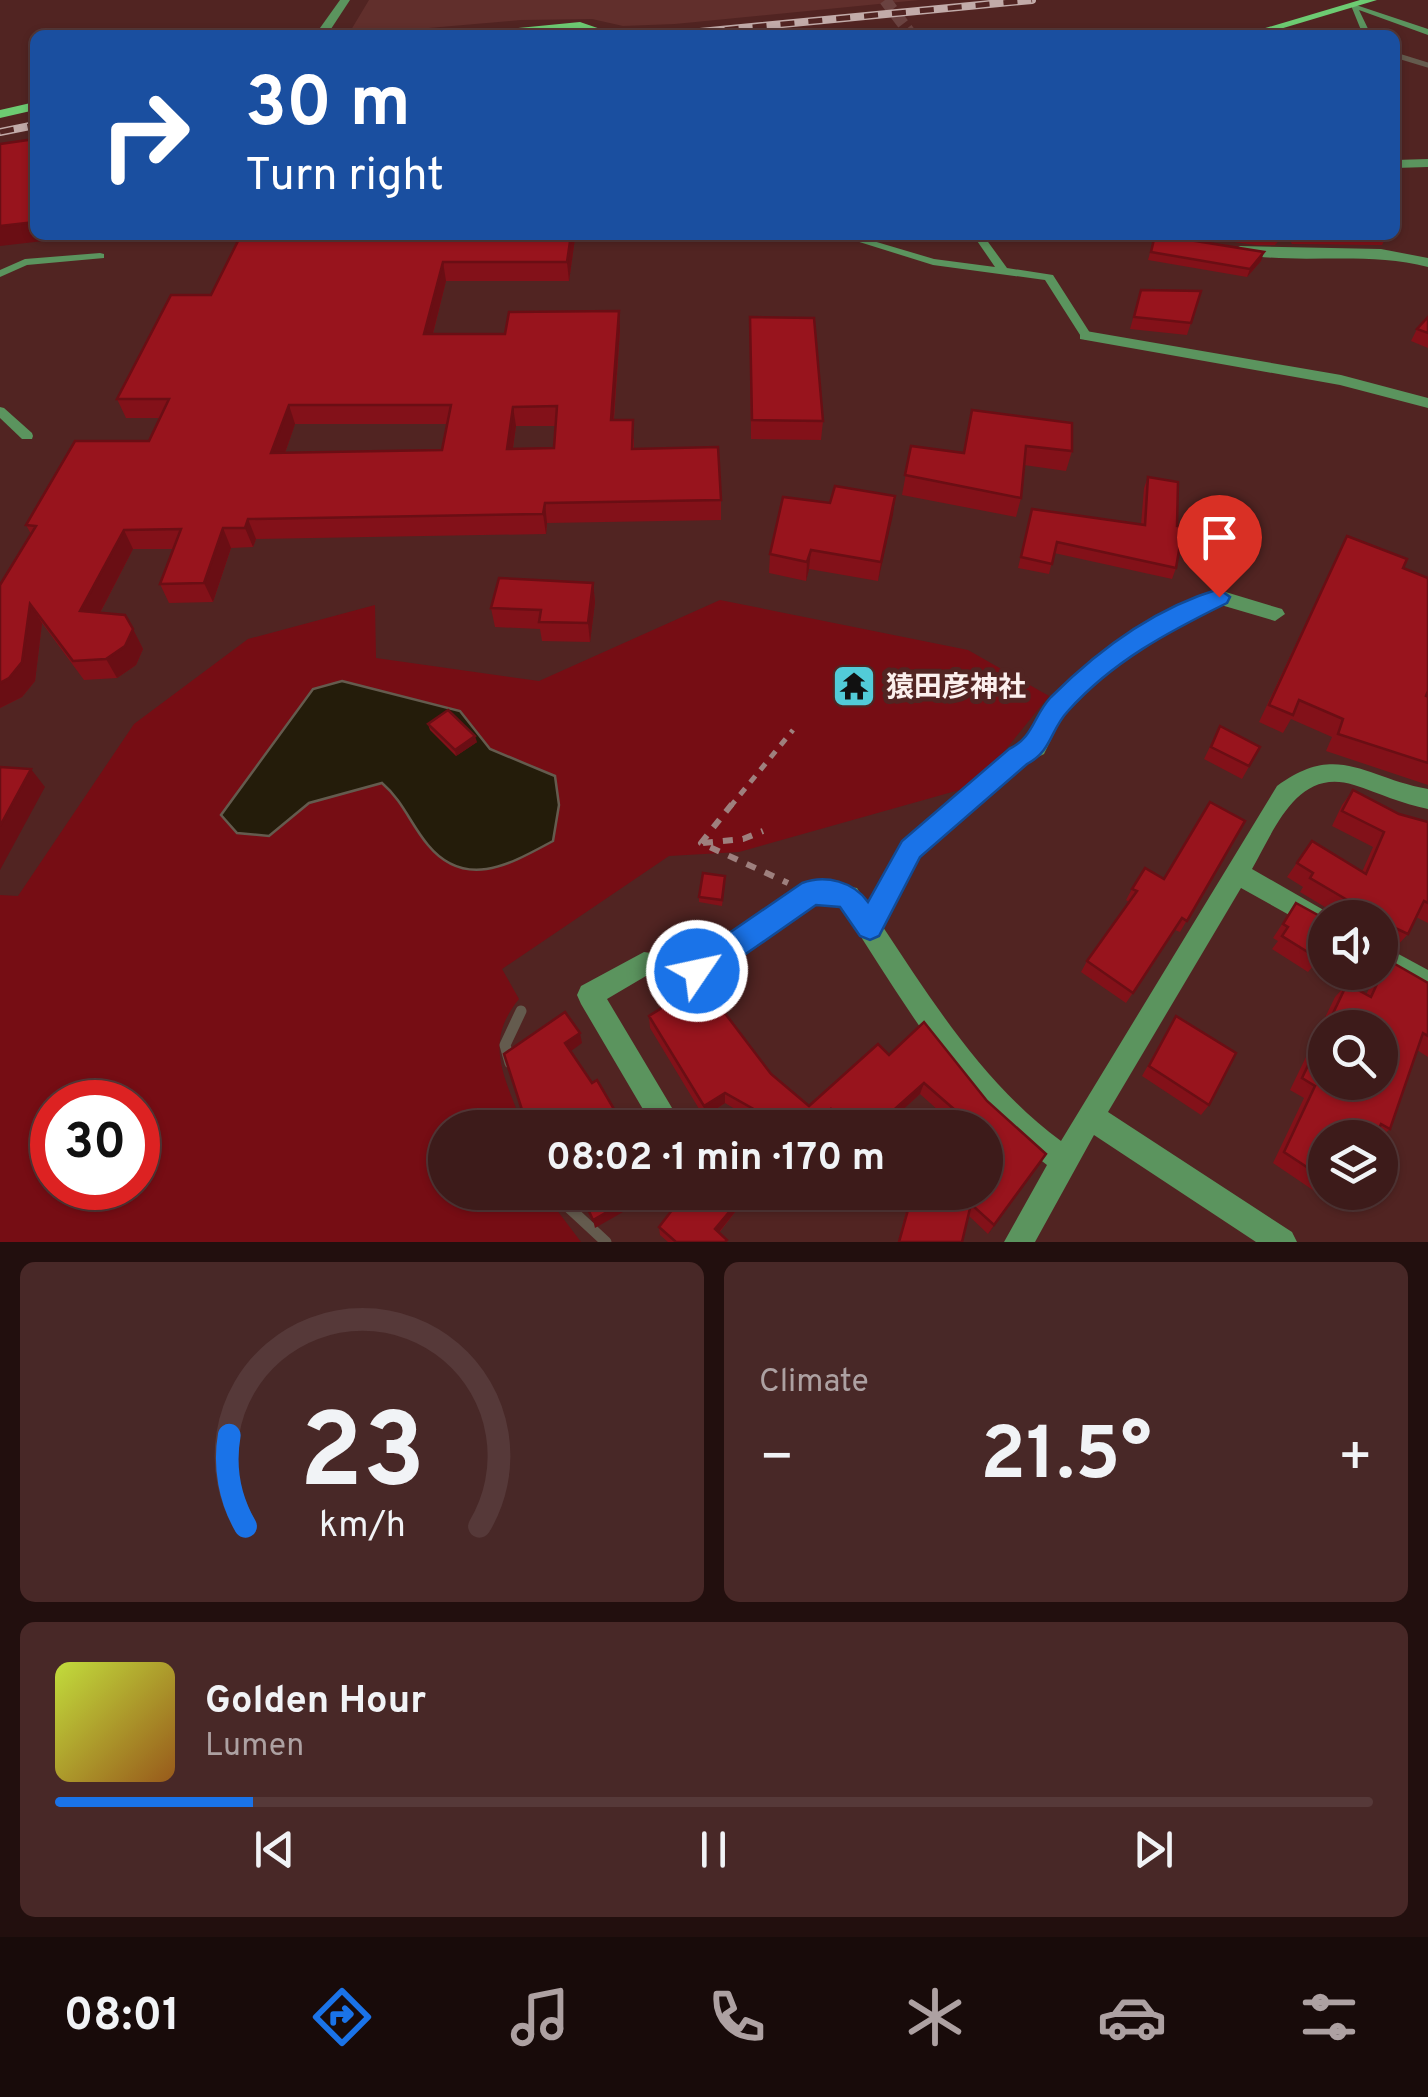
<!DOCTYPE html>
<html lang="en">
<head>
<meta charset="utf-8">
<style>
	:root { --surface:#3d1b1a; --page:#482827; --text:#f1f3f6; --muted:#ada1a2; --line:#563939; --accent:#1a73e8 }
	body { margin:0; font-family:Overpass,"Noto Sans JP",sans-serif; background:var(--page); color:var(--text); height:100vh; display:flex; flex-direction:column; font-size:38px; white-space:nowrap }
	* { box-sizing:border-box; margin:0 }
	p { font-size:32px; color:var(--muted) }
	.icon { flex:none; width:55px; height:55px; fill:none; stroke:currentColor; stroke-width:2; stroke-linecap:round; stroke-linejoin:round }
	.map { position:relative; height:1242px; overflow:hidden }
	.sheet { display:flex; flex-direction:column; gap:20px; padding:20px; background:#220f0e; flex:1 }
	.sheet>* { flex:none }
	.top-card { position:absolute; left:30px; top:30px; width:1370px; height:210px; border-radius:15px; box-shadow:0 2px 8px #0004,0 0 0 2px var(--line); background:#1a4fa0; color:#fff; overflow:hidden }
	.fabs { position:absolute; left:1308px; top:900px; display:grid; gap:20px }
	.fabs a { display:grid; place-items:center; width:90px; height:90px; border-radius:50%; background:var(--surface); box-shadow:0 2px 8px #0004,0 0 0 2px var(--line); font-size:50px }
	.speed { position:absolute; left:30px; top:1080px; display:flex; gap:20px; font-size:50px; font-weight:700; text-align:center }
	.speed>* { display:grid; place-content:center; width:130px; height:130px; border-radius:50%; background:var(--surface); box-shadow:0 2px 8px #0004,0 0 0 2px var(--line); line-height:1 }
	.speed .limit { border:15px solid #d22; background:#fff; color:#111 }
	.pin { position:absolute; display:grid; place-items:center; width:85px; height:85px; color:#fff; margin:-102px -42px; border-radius:50% 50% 50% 0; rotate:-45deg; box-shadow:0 0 10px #0007 }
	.pin .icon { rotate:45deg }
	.me { position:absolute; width:110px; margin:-55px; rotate:56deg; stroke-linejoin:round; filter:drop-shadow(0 0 8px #0008) }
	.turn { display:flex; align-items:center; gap:35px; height:210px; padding:0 50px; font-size:45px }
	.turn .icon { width:130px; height:130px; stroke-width:2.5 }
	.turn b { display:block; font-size:70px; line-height:85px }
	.big { font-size:75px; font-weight:700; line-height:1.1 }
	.sheet .card { flex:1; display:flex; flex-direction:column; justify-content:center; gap:15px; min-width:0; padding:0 35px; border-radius:15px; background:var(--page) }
	.sheet .dial { align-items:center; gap:0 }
	.dial svg { height:260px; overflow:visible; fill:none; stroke:var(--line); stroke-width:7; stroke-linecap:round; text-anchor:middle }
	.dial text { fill:var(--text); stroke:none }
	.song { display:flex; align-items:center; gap:30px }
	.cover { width:120px; height:120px; border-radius:15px; background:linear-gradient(135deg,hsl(70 70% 55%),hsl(30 70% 35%)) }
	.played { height:10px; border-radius:5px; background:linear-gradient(90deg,var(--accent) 15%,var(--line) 15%) }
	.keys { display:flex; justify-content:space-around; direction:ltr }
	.heat { display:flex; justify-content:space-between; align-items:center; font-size:55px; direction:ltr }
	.sheet .tiles { flex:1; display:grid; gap:20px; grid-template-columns:1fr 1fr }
	.card:last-child { grid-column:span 2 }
	.trip { position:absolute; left:428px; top:1110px; width:575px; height:100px; border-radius:50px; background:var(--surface); box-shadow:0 2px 8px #0004,0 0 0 2px var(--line); font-weight:700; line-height:100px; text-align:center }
	.menu { display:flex; height:160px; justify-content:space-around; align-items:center; background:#180b0a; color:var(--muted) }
	.menu .icon { width:70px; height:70px }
	.menu .active { color:var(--accent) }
	.menu b { font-size:45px; color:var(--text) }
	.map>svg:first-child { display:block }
	.built { fill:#612f2c }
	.green { fill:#760d14; fill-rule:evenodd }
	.water { fill:#241c0a; stroke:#645b4e; stroke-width:2.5 }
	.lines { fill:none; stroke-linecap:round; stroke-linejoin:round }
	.stream-far1 { stroke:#645b4e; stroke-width:5 }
	.stream { stroke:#645b4e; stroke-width:11 }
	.street-tunnel { stroke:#6a4240; stroke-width:12; stroke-dasharray:12 6; stroke-linecap:butt }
	.path-far1 { stroke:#9e807e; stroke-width:5; stroke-dasharray:8 8; stroke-linecap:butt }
	.path { stroke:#9e807e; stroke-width:6; stroke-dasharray:10 10; stroke-linecap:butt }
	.lane { fill:#5b945e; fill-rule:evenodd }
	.street { fill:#5b945e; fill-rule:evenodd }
	.secondary { fill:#6dcb72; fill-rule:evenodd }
	.rail-casing { stroke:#c2aba9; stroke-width:8 }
	.rail { stroke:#512422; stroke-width:5; stroke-dasharray:14; stroke-linecap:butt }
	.wall { fill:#831119; fill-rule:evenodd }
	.shaded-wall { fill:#6a0e14 }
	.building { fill:#98141d; stroke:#6a0e14; stroke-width:2.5; fill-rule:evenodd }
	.route { fill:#1a73e8; stroke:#114b97; stroke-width:2.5 }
	.labels { text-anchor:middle; stroke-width:10; stroke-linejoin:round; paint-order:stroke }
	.poi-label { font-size:28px; font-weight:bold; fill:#fbefed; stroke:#512422; text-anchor:start }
</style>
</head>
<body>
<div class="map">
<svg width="1428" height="1242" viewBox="0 0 1428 1242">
	<rect width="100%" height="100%" fill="#512422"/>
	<!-- built -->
	<path class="built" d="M369,0H919L675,24L623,26L592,19L521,20L348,35Z"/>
	<!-- green -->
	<path class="green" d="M720,600L968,650L1049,696L977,785L739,852L669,856L502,969L519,999C482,1044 506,1078 523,1127L445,1128V1192L544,1193L581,1242H0V895L18,896L134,724L248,639L375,605L376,658L539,681ZM52,1102H138V1188H52Z"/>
	<!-- water -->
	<path class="water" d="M342,681L460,711L490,749L555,776L559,805L553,841C512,863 466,891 428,845C411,825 403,801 382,783L309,803L269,836L237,833L221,815L313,689Z"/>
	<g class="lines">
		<!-- stream-far1 -->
		<path class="stream-far1" d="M1395,55L1428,65"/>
		<!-- stream -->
		<g class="stream">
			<path d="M510,1063L505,1045L521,1011"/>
			<path d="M552,1192L606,1242"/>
		</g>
		<!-- street-tunnel -->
		<path class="street-tunnel" d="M885,0L910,33"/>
		<!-- path-far1 -->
		<path class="path-far1" d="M730,807L793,730"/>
		<!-- path -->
		<g class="path">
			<path d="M732,804L701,843L788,883"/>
			<path d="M703,843L743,839L763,831"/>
		</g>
		<!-- lane -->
		<g class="lane">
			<path d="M1350,3L1428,29V35L1359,10L1371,35H1363Z"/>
			<path d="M837,235H853L934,259L995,267L973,235H983L1007,268L1053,275L1092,336L1086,340L1082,338L1045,280L933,265Z"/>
			<path d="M100,253L104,254V258L27,265L0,277V270L25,259Z"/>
			<path d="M0,407L4,408L32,433L33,436L32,439H22L0,418Z"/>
		</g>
		<!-- street -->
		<g class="street">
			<path d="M340,0H350L327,35H315Z"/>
			<path d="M910,30L918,35H906Z"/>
			<path d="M1428,159V167L1395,168V160Z"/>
			<path d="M1240,246L1381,249L1428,258V267C1362,250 1299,266 1235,253L1233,250Z"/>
			<path d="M1086,331L1341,375L1428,398V408L1340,385L1080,339V333Z"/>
			<path d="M1219,590L1282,609L1285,614L1275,621L1221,605L1140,644L1064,713L1044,754L1026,763L919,856L883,927C934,1004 985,1085 1061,1141L1277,786C1338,741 1365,778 1428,789V809C1402,804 1379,793 1354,785C1297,767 1275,829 1252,869L1334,916L1325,918V935L1241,888L1108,1112L1292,1232L1297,1242H1256L1094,1135L1035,1242H1004L1047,1165C956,1097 902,999 841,906L815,903L706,979L697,983L646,976L607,999L684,1128H654L581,1004L577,995L581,986L644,952L694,959L812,881L857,888L868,906L903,842L1010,751C1041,735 1032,719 1052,698C1097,651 1156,610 1219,590Z"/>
			<path d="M1380,944L1428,970V996L1380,969Z"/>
		</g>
		<!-- secondary -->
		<g class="secondary">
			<path d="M1360,0H1377L1260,35H1242Z"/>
			<path d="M580,22L618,35H600L579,28L471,35L477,32Z"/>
			<path d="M35,102V110L0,118V110Z"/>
		</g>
		<!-- rail casing -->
		<g class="rail-casing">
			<g id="rail">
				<path d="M669,35L1032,0"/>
				<path d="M0,132L35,125"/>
			</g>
		</g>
		<!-- rail -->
		<use href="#rail" class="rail"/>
	</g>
	<!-- wall -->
	<g class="wall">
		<path d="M241,235H613L612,238H575L569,281H446L433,334H505L620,330L614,420L634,439V449L721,500V520L547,523L546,534L256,539L253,547L231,548L213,602L169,603L160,584L173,549H133L100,613L125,615L143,649L136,665L117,678L84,680L42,623L35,681L22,697L0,708V585L31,534L26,525L149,441L159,418H126L117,399L211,295ZM295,424H447L442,450L285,453ZM516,426H556L554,448H513Z"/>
		<path d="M1155,235L1261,261L1247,277L1148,260Z"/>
		<path d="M1183,235H1284L1275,245H1256Z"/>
		<path d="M1285,235H1387L1382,245L1292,244Z"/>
		<path d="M1141,290L1201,291L1187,335L1130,329Z"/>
		<path d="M1428,317V348L1411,341L1417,329Z"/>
		<path d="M750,335L823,421L821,440L751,439Z"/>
		<path d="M972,410L1072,451L1066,471L1024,465L1021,498L1016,517L902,495L911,446L964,453Z"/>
		<path d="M1148,477L1176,568L1172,579L1054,553L1049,574L1018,568L1032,509L1141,525L1144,488Z"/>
		<path d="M895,496L878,581L809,569L806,581L769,573L770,554L830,503Z"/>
		<path d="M1347,536L1403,568L1426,696L1428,697V785L1326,751L1332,737L1291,719L1283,733L1259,722Z"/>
		<path d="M593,583L595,602L590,642L542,641L540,629L495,627L491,608Z"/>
		<path d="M428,724L477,742L456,756L430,730Z"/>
		<path d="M1220,726L1260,747L1242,779L1204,759Z"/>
		<path d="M1353,790L1399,814L1428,822V923L1416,917L1408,934L1395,948L1380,940V918H1332L1335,913L1300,892L1303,887L1287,877L1312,841L1362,872L1373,847L1332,826L1342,805Z"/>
		<path d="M1245,821L1180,932L1175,930L1126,1003L1081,972L1087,961L1129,902L1126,900L1132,889L1164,879Z"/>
		<path d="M725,882L722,906L699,902V897Z"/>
		<path d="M1296,903L1319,959L1308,972L1272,949L1278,941L1273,938Z"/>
		<path d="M1388,960L1428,983V1057L1417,1050L1390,1129L1380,1138H1325V1192H1352L1351,1197L1338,1207L1273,1163L1304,1098L1290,1090L1335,997L1347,984L1366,995L1376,974L1380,972V969ZM1325,1028H1380L1325,1082Z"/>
		<path d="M649,1016L771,1074L809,1106L889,1055L987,1101L1046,1154L988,1234L969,1216L962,1242H898L909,1201L901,1192H985V1128H958L920,1094L892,1119L901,1128H837L829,1119L760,1124L725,1103L704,1117L650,1028Z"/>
		<path d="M1176,1016L1209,1105L1201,1115L1142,1076Z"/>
		<path d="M740,1199L739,1207L719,1233L727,1242H668L660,1235L659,1227Z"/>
	</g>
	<!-- shaded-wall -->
	<g class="shaded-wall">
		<path d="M35,222V235H95L0,246V226Z"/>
		<path d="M571,235H574L575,238L569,281L567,262Z"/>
		<path d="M1264,252L1261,261L1247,277L1250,269Z"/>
		<path d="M443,262L446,281L428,353L424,334Z"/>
		<path d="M619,311L620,330L612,440L611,420Z"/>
		<path d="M289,405L295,424L278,473L271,453Z"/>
		<path d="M513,407L516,426L510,468L507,449Z"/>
		<path d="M895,496L893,515L878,581L881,562Z"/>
		<path d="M545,503L547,523L546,534L543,514Z"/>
		<path d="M248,519L256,539L253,547L245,528Z"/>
		<path d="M223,528L231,548L213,602L204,583Z"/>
		<path d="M124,530L133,549L91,630L80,611Z"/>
		<path d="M811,550L809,569L806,581L807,562Z"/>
		<path d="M593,583L595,602L590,642L588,623Z"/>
		<path d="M30,604L42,623L35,681L22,697L0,708V683Z"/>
		<path d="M133,629L143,649L136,665L117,678L106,659Z"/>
		<path d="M475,736L477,742L456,756L455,750Z"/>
		<path d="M31,769L45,787L0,870V826Z"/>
		<path d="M580,1033L582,1043L567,1054L565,1043Z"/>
		<path d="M924,1083L920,1094L885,1126L888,1115Z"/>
		<path d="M725,1093V1103L704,1117V1106Z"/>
		<path d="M831,1109L829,1119L823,1128H817Z"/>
		<path d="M1046,1154L1040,1164L988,1234L994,1225Z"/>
		<path d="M642,1192H658L595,1228L593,1220Z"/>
		<path d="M740,1199L739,1207L715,1237V1229Z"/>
	</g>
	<!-- building -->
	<g class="building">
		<path d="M35,139V222L0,226V144Z"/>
		<path d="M241,235H571L567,262H443L424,334H505L509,312L619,311L611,420H633L632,449L718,447L721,500L545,503L543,514L248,519L245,528H223L204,583L160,584L181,529L124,530L80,611L125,615L133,629L125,646L106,659L73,661L30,604L22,662L9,678L0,683V585L36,526L26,525L75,441H149L169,399H117L171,295H211ZM289,405H451L442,450L271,453ZM557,406L554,448L507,449L513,407Z"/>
		<path d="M1155,235H1158L1264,252L1250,269L1151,252Z"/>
		<path d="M1141,290L1201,291L1191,323L1134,317Z"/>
		<path d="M750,317L814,318L823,421L752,420Z"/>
		<path d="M1428,317V333L1417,329Z"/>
		<path d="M972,410L1072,423V451L1026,446L1021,498L905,475L911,446L964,453Z"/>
		<path d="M1148,477L1178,482L1177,526L1183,527L1176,568L1057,542L1052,564L1021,557L1032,509L1145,525Z"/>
		<path d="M835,486L895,496L881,562L811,550L807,562L770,554L783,497L830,503Z"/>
		<path d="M1347,536L1407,559L1403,568L1428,578V691L1426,696L1428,697V763L1338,734L1343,719L1299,700L1293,715L1269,705Z"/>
		<path d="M499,578L593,583L588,623L539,622L541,610L491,608Z"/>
		<path d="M448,710L475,736L455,750L428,724Z"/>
		<path d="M1220,726L1260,747L1249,766L1211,747Z"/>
		<path d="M0,767L31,769L0,826Z"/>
		<path d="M1353,790L1399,814L1428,822V903L1424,901L1408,934L1380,921V918H1374L1350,905L1343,918H1338L1340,907L1349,901L1310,878L1313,873L1297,863L1312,841L1366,874L1384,832L1342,811Z"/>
		<path d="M1210,802L1245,821L1187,921L1182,918L1133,993L1087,961L1137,891L1132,889L1145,868L1164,879Z"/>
		<path d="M703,873L725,876L722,900L699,897Z"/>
		<path d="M1296,903L1325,919V949L1319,959L1282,936L1288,927L1283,924Z"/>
		<path d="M1388,960L1428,983V1036L1423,1033L1390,1129L1381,1124L1375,1138H1325V1179L1284,1152L1315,1086L1302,1078L1325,1030V1082H1380V1028H1326L1347,984L1371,997Z"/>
		<path d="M702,983L771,1074L809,1106L878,1044L889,1055L924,1022L987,1101L1046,1154L994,1225L971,1204L962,1242H899L913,1192H985V1128H968L971,1124L924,1083L888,1115L901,1128H850L831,1109L817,1128H757L766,1116L725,1093L704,1106L649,1016Z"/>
		<path d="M565,1012L580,1033L565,1043L592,1083L597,1080L625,1128H531L524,1116L504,1054Z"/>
		<path d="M1176,1016L1236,1053L1209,1105L1149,1066Z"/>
		<path d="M580,1192H642L593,1220Z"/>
		<path d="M686,1192H732L740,1199L715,1229L727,1240L725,1242H676L659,1227Z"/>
	</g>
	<!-- route -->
	<path class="route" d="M1219,589L1230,597L1227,603C1168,632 1113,661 1068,711C1050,730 1052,751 1027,764L920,857L879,936L870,940L860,936L840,907L816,905L707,981L697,985L687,981L683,971L687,962L802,883C826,874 854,882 868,902L902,841L1009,749C1034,737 1033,716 1051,697C1097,651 1155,608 1219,589Z"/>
	<!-- icons -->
	<defs>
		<g id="temple-square" transform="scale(2.25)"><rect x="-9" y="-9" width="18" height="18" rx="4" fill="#52cbd8" stroke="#512422"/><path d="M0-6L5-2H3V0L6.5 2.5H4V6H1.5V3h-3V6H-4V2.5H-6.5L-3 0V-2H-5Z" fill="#111"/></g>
	</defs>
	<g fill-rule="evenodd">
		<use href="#temple-square" x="854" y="686"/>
	</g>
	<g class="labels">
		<!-- poi labels -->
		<g class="poi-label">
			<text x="886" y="696">猿田彦神社</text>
		</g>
	</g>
</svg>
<div class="fabs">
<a><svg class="icon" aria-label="sound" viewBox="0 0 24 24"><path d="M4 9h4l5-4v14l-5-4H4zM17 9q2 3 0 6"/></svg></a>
<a><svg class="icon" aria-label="search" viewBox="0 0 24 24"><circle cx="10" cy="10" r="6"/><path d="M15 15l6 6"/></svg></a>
<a><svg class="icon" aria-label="layers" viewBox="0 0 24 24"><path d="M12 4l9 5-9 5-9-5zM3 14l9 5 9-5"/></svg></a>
</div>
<div class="speed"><div class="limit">30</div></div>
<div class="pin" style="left:1219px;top:597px;background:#d93025"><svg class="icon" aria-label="arrive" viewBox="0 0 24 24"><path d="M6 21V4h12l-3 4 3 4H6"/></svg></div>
<svg class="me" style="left:697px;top:971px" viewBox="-20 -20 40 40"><circle r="17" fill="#1a73e8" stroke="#fff" stroke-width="3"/><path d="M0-11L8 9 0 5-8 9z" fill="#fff"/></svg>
<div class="trip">08:02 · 1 min · 170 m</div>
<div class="top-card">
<div class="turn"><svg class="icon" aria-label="right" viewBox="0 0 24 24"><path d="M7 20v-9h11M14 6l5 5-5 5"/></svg><div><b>30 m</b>Turn right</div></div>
</div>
</div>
<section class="sheet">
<div class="tiles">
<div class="card dial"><svg viewBox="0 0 100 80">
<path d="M14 69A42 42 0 1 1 86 69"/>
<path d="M14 69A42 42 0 0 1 9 41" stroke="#1a73e8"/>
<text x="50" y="56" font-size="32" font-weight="700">23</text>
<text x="50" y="72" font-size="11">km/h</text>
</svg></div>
<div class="card"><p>Climate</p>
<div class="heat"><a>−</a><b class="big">21.5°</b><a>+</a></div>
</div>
<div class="card">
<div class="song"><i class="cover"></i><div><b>Golden Hour</b><p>Lumen</p></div></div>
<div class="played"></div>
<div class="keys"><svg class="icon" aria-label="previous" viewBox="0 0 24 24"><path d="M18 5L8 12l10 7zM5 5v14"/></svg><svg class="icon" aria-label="pause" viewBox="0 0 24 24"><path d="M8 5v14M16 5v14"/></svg><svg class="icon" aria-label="next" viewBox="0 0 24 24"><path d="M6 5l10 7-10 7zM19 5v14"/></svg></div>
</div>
</div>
</section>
<nav class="menu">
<b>08:01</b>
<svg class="icon active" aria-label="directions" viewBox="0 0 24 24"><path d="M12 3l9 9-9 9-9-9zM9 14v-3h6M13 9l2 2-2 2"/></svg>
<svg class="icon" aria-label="music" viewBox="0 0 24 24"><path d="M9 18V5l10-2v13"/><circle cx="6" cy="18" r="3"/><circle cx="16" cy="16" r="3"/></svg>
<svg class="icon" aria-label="phone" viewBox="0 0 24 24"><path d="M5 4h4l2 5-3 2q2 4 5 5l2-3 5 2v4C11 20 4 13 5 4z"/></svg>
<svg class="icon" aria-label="climate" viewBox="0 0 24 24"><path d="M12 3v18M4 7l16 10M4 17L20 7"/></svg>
<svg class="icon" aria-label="car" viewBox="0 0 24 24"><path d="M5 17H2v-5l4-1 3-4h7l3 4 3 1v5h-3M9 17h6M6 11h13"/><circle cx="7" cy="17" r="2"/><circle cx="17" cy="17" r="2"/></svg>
<svg class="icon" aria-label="filters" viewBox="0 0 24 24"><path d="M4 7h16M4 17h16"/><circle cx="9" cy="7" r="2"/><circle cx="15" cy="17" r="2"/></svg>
</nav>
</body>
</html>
